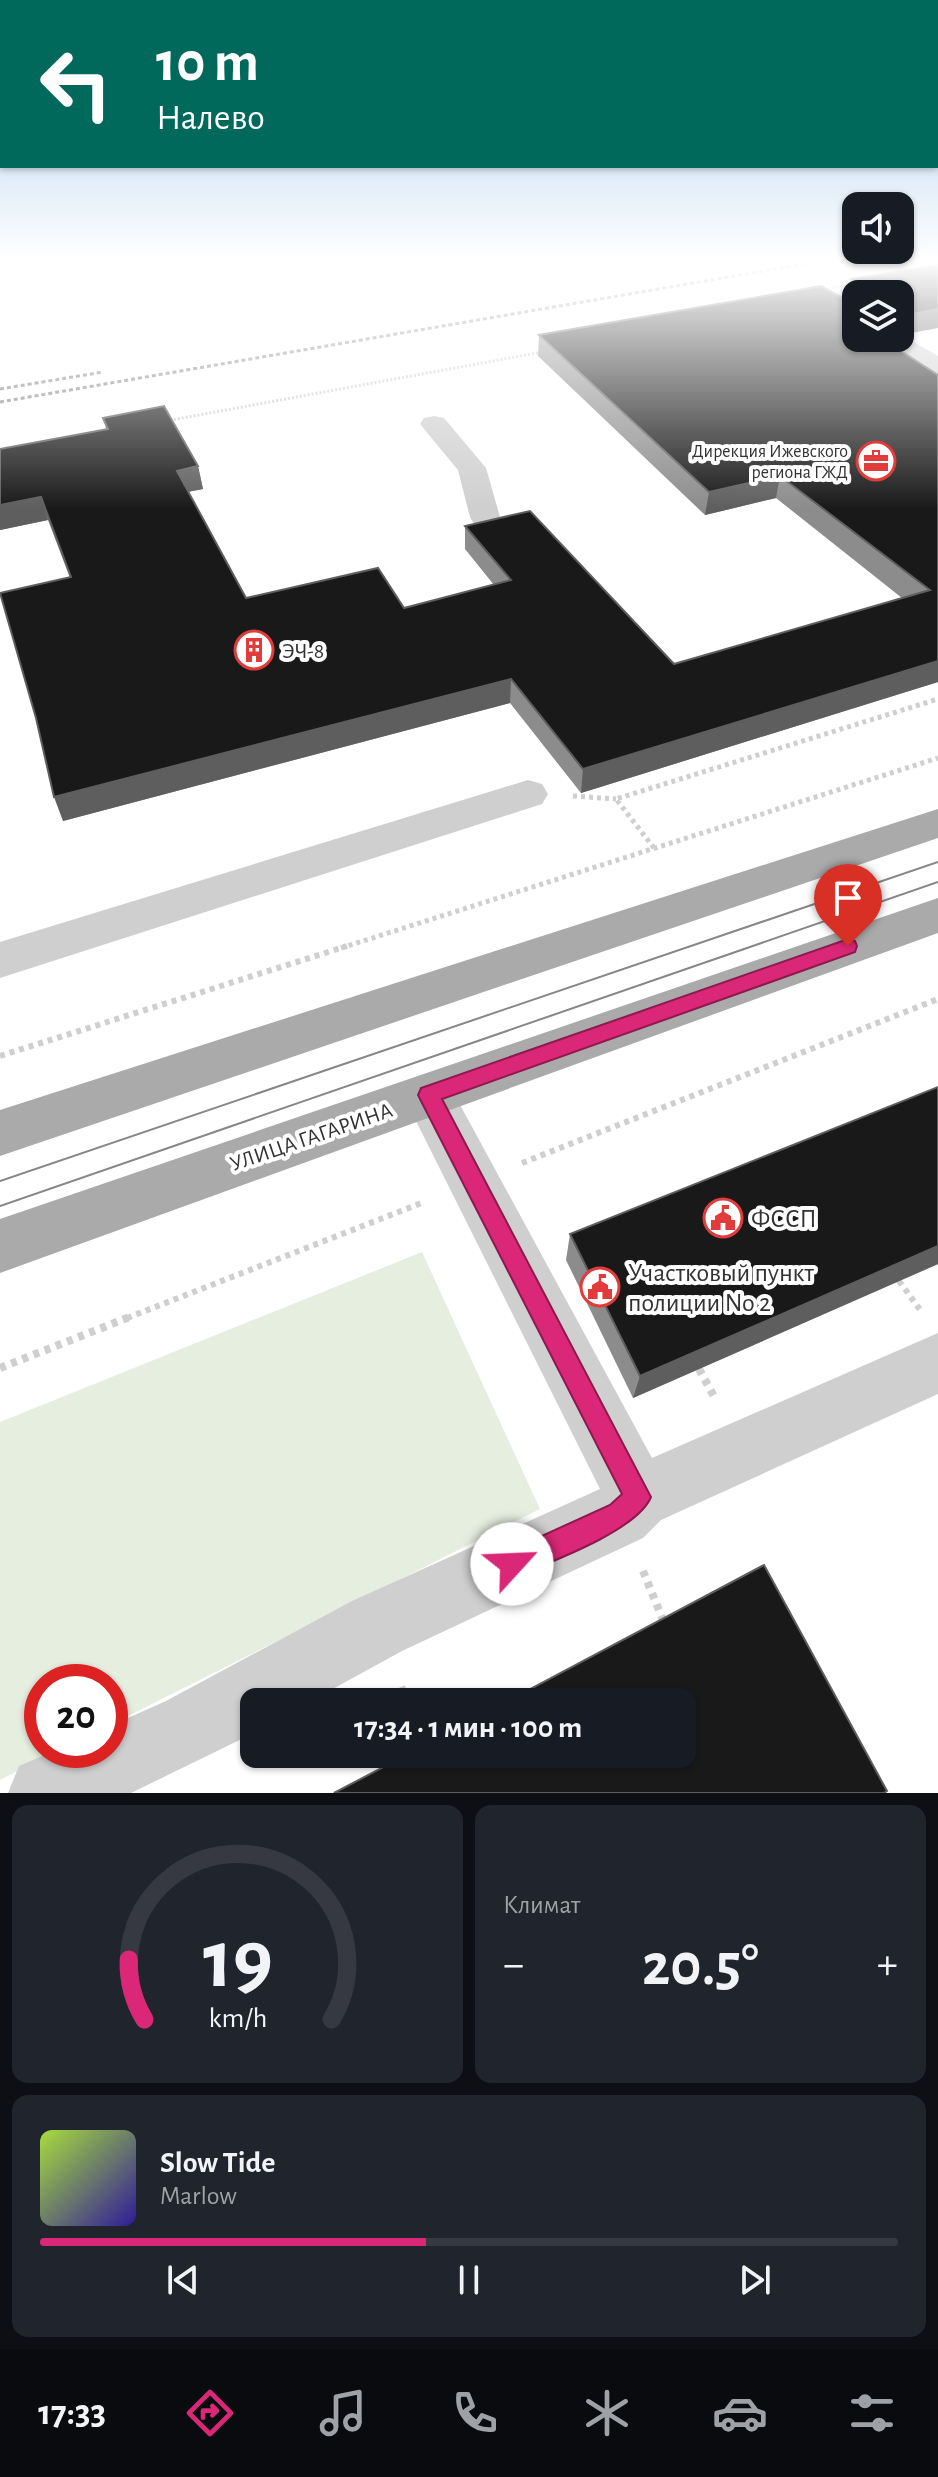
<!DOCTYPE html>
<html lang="ru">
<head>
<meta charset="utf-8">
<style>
	:root { --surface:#171b24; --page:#20242c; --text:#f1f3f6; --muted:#9ea1a6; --line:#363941; --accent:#db2777 }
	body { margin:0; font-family:"Alegreya Sans",sans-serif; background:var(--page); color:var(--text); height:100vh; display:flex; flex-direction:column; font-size:30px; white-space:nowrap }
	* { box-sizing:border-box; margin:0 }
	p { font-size:26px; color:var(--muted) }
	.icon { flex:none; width:44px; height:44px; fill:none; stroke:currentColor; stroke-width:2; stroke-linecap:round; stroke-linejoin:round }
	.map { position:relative; height:1793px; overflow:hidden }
	.sheet { display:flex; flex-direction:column; gap:12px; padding:12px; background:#0d0f14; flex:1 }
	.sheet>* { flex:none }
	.top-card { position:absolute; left:0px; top:0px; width:938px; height:168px; box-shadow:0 2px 6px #0004; background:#00695c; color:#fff; overflow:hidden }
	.fabs { position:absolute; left:842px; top:192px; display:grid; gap:16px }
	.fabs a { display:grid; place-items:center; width:72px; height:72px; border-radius:16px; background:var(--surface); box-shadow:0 2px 6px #0004; font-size:40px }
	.speed { position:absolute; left:24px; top:1664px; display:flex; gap:16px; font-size:40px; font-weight:700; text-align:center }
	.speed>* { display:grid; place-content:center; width:104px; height:104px; border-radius:50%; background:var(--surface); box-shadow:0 2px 6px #0004; line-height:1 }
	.speed .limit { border:12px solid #d22; background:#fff; color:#111 }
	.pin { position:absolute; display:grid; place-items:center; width:68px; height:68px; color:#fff; margin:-82px -34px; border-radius:50% 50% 50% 0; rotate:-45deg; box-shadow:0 0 8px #0007 }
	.pin .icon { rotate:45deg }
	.me { position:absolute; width:88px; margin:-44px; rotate:65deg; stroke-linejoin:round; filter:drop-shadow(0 0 6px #0008) }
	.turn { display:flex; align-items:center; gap:28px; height:168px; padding:0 24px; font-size:36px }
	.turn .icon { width:104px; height:104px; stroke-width:2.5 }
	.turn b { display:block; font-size:56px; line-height:68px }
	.big { font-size:60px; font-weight:600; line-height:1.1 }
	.sheet .widget { flex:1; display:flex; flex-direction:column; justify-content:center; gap:12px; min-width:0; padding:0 28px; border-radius:16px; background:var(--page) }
	.sheet .dial { align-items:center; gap:0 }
	.dial svg { height:208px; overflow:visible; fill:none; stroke:var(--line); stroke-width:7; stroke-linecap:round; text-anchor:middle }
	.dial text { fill:var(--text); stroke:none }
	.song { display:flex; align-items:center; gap:24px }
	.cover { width:96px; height:96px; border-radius:12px; background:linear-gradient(135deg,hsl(80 70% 55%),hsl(250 70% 35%)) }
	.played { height:8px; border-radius:4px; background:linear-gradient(90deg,var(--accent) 45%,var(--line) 45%) }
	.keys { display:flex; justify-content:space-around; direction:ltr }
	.heat { display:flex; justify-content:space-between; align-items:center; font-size:44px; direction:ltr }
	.sheet .tiles { flex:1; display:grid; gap:12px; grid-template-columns:1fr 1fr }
	.widget:last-child { grid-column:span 2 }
	.trip { position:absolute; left:240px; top:1688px; width:456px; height:80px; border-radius:16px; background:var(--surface); box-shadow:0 2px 6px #0004; font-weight:600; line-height:80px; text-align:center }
	.dock { display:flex; height:128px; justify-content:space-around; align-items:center; background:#090b0e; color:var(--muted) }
	.dock .icon { width:56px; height:56px }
	.dock .current { color:var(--accent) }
	.dock b { font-size:36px; color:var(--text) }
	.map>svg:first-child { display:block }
	.green { fill:#e6eee0 }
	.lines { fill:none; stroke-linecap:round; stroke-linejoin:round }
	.path-far3 { stroke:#cfcfcf; stroke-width:3; stroke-dasharray:2 2; stroke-linecap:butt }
	.path-far2 { stroke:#cfcfcf; stroke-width:5; stroke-dasharray:4 4; stroke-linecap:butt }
	.path-far1 { stroke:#cfcfcf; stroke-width:6; stroke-dasharray:5 5; stroke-linecap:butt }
	.path { stroke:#cfcfcf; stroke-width:8; stroke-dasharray:6 6; stroke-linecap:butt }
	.minor { fill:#cfcfcf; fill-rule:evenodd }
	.major { fill:#aaa; fill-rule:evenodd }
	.tram { stroke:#878787; stroke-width:2 }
	.rail { stroke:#878787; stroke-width:3; stroke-dasharray:4 3; stroke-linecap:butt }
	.wall { fill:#8c8c8c }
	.shaded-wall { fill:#5e5e5e }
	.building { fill:#191919; stroke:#5e5e5e; stroke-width:2 }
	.route { fill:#db2777; stroke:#8e194d; stroke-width:2 }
	.labels { text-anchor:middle; stroke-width:8; stroke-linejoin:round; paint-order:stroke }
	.far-poi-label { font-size:18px; fill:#323232; stroke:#fff; text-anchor:end }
	.poi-label { font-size:22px; fill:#323232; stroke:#fff; text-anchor:start }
	.street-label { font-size:22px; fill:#323232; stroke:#fff }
	.near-poi-label { font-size:26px; fill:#323232; stroke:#fff; text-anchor:start }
</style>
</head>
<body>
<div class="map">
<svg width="938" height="1793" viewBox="0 0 938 1793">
	<rect width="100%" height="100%" fill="#fff"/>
	<!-- green -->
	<path class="green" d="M422,1252L540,1509L110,1725V1682H42V1750H59L0,1780V1422Z"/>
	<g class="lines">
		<!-- path-far3 -->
		<g class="path-far3">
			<path d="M821,290L854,284"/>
			<path d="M166,421L542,352"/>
		</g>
		<!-- path-far2 -->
		<g class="path-far2">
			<path d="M573,796L616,799"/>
			<path d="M654,848L616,799L938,699"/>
			<path d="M341,948L938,758"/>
		</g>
		<!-- path-far1 -->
		<g class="path-far1">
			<path d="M0,1056L347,946"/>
			<path d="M522,1163L938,999"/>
			<path d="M899,1281L921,1311"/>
			<path d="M127,1318L424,1202"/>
		</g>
		<!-- path -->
		<g class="path">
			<path d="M0,1368L132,1316"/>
			<path d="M699,1369L716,1400"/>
			<path d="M643,1571L665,1625"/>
			<path d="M401,1687L407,1702"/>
		</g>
		<!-- minor -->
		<g class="minor">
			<path d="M900,334L938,356V374L880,343L877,338H900Z"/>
			<path d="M434,416L444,418L486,468L500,517L496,524L485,526L474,524L470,517L458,470L420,424L424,418Z"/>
			<path d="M528,780L542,784L548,794L542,804L0,978V942Z"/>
			<path d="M428,1073L446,1079L652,1458L938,1333V1394L661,1520L643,1538L402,1651L309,1702H254V1733L131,1793H8L19,1766L56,1750H110V1726L166,1701L352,1601L600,1489L403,1095L410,1079Z"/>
		</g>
		<!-- major -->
		<g class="major">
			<path d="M938,809V838L0,1156V1110Z"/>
			<path d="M938,898V933L0,1273V1219Z"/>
		</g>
		<!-- tram -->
		<g class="tram">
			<path d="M0,1181L938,862"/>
			<path d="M0,1206L938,882"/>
		</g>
		<!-- rail -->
		<g class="rail">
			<path d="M0,389L103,372"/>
			<path d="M0,402L839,258"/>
		</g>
	</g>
	<!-- wall -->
	<g class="wall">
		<path d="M938,265L906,334L900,331V294H856V338L938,375V682L581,793L510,703L63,821L70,578L48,520L0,530L106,429L103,418L198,466L203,489L188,492L246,598L404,608L494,585L465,549V526L674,664L902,598L776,498L705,515L538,356L539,335L854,304L847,299L851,279Z"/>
		<path d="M938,1087V1264L633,1398L566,1260L570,1234Z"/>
	</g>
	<!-- shaded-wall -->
	<g class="shaded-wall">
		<path d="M938,309V328L906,334L912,314Z"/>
		<path d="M198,466L203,489L181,493L177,471Z"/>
		<path d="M780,476L776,498L705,515L709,492Z"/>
		<path d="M41,497L48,520L0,530V505Z"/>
		<path d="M938,661V682L581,793L583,769Z"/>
		<path d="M511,679L510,703L63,821L54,797Z"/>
		<path d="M938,1246V1264L633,1398L640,1376Z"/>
	</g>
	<!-- building -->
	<g class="building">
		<path d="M938,265V309L912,314L905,311L902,315H900V294H864V288L851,279Z"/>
		<path d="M821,286L856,305V338H881L938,375V661L583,769L511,679L54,797L36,718L0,593L71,577L41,497L0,505V449L108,429L103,418L164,406L198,466L177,471L246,598L378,568L404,608L511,580L465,526L530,511L674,664L930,590L780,476L709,492L539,335Z"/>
		<path d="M938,1087V1246L640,1376L570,1234Z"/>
		<path d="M764,1565L887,1791L884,1793H334L408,1754H682V1702H506Z"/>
	</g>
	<!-- sky -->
	<linearGradient id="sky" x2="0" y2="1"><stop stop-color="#9dc5ea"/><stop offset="0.51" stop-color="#fff"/><stop offset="1" stop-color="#fff" stop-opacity="0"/></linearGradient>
	<rect width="938" height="509" fill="url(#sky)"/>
	<!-- route -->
	<path class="route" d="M848,939L855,941L857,946L855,952L442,1099L651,1497C637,1531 548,1563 512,1578L502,1574L498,1564L502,1554L610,1505L622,1494L421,1101L418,1095L421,1088Z"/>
	<!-- icons -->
	<defs>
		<g id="office-ring" transform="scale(2)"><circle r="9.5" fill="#fff" stroke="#e13c3b" stroke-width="1.5"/><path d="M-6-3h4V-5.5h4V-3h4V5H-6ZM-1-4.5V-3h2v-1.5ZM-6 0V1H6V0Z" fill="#e13c3b"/></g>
		<g id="building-ring" transform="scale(2)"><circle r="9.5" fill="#fff" stroke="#e13c3b" stroke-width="1.5"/><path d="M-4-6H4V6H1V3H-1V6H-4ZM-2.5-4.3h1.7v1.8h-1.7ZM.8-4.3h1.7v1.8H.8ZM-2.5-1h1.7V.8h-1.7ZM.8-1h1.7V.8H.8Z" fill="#e13c3b"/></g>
		<g id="civic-ring" transform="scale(2)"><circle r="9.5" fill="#fff" stroke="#e13c3b" stroke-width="1.5"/><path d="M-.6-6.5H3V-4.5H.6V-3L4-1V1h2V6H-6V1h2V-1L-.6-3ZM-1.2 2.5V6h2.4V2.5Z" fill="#e13c3b"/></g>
	</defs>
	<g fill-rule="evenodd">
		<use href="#office-ring" x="876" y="461"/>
		<use href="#building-ring" x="254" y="650"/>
		<use href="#civic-ring" x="723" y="1218"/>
		<use href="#civic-ring" x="600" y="1287"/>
	</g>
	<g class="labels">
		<!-- far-poi labels -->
		<g class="far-poi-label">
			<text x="848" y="457">Дирекция Ижевского<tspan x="848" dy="21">региона ГЖД</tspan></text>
		</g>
		<!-- poi labels -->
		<g class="poi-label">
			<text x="282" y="658">ЭЧ-8</text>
		</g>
		<!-- street labels -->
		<g class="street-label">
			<text transform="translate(311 1136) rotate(-19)" y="8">УЛИЦА ГАГАРИНА</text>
		</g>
		<!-- near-poi labels -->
		<g class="near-poi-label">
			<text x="751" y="1227">ФССП</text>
			<text x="628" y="1281">Участковый пункт<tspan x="628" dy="30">полиции No 2</tspan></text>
		</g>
	</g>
</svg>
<div class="fabs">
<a><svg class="icon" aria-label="sound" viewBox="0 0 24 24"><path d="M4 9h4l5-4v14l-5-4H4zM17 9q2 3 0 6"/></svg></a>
<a><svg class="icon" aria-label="layers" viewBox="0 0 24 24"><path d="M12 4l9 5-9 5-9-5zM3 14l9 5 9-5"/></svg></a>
</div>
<div class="speed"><div class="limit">20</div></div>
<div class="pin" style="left:848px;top:946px;background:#d93025"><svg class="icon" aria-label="arrive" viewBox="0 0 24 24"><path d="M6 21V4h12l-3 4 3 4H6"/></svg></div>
<svg class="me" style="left:512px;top:1564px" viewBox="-20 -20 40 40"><circle r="19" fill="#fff"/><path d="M0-13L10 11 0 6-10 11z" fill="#db2777"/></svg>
<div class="trip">17:34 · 1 мин · 100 m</div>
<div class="top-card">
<div class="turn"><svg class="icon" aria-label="left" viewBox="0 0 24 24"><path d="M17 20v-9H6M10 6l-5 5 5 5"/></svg><div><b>10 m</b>Налево</div></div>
</div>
</div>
<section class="sheet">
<div class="tiles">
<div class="widget dial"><svg viewBox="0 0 100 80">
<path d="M14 69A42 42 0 1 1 86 69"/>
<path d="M14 69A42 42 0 0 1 8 46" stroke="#db2777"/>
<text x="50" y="56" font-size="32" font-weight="700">19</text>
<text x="50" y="72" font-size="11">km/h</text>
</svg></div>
<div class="widget"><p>Климат</p>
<div class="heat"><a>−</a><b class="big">20.5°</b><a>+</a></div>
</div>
<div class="widget">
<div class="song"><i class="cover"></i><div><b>Slow Tide</b><p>Marlow</p></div></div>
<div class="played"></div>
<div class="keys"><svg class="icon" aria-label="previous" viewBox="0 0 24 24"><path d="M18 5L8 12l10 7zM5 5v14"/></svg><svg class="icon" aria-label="pause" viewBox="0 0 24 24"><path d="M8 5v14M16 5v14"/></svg><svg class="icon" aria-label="next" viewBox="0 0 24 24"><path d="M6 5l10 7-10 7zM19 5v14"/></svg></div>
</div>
</div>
</section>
<nav class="dock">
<b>17:33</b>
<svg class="icon current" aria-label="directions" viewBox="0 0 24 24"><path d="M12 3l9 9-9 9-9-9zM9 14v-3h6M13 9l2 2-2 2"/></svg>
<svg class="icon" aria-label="music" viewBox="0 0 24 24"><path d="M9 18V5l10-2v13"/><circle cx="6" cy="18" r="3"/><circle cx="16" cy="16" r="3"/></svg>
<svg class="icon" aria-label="phone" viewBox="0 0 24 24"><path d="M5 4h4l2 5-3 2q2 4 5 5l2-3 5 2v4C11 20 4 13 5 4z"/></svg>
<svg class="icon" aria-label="climate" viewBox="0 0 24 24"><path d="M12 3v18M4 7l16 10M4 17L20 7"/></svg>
<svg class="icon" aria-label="car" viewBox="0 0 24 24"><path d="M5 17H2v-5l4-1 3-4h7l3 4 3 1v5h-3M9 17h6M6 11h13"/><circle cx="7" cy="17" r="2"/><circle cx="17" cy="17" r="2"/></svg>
<svg class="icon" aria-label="filters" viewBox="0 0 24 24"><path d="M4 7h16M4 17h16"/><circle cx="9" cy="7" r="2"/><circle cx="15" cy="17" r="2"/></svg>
</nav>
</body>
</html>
